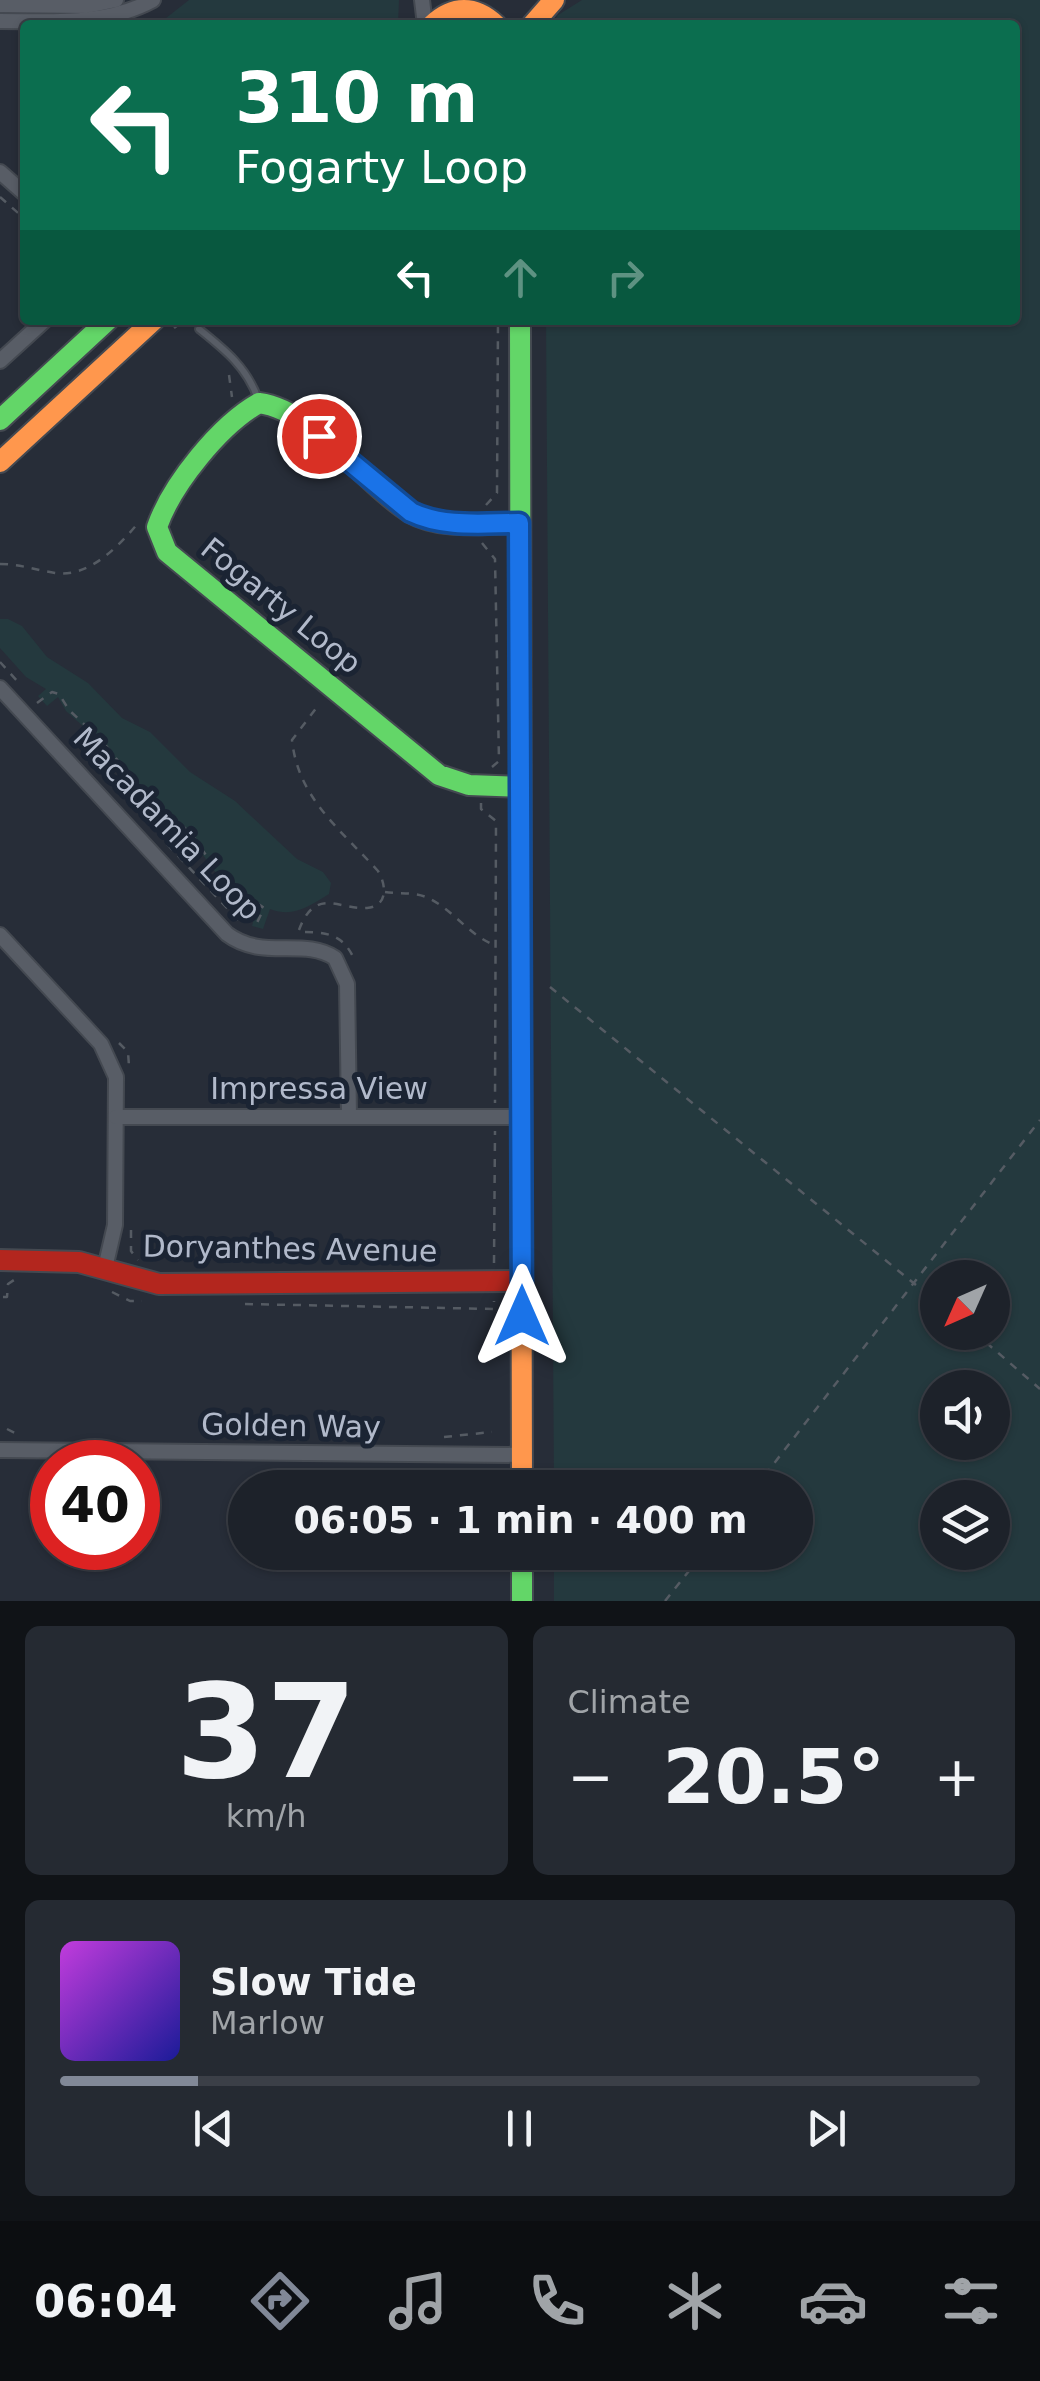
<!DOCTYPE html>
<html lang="en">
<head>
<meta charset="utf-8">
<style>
	:root { --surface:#1d222a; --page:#252a32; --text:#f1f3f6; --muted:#a0a4a8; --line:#3b3f47; --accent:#818897 }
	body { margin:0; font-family:"DejaVu Sans",sans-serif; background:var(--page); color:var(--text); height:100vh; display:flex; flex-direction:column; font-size:38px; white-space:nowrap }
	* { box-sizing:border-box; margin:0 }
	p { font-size:32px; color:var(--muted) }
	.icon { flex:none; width:55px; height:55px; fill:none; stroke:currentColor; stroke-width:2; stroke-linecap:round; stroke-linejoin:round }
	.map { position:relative; height:1601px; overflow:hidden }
	.side { display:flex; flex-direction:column; gap:25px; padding:25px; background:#101317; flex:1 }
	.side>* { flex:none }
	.banner { position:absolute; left:20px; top:20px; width:1000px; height:305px; border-radius:10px; box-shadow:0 2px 8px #0004,0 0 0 2px var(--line); background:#0b6e4f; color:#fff; overflow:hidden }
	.needle { width:65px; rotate:225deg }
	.tools { position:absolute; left:920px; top:1260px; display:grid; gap:20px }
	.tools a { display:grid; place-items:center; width:90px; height:90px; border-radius:50%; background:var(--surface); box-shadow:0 2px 8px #0004,0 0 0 2px var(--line); font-size:50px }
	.speed { position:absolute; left:30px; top:1440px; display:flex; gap:20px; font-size:50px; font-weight:700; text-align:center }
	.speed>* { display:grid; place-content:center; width:130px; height:130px; border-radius:50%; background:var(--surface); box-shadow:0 2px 8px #0004,0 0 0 2px var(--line); line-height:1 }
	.speed .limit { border:15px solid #d22; background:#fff; color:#111 }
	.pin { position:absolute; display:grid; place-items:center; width:85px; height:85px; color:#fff; margin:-42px; border:5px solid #fff; border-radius:50%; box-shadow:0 2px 10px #0007 }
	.me { position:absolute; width:110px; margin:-55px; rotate:0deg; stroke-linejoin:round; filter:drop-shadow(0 0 8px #0008) }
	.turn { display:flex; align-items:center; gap:35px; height:210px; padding:0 50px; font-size:45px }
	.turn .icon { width:130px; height:130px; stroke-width:2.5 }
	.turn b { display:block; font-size:70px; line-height:85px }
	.lanes { display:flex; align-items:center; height:95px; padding:0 50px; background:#0003; justify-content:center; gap:50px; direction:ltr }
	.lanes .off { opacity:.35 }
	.big { font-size:75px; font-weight:600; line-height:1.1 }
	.side .widget { flex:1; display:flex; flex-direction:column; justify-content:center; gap:15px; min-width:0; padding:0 35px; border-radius:15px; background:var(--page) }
	.side .dial { align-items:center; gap:0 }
	.dial b { font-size:130px; line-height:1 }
	.song { display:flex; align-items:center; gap:30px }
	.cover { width:120px; height:120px; border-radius:15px; background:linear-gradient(135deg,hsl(290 70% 55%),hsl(240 70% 35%)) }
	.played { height:10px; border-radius:5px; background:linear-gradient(90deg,var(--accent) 15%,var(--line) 15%) }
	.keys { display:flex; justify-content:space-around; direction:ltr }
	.heat { display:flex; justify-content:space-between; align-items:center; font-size:55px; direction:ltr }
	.side .tiles { flex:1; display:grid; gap:25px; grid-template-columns:1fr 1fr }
	.widget:last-child { grid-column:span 2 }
	.trip { position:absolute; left:228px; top:1470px; width:585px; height:100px; border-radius:50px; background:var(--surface); box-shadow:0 2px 8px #0004,0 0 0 2px var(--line); font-weight:600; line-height:100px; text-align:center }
	.tab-bar { display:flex; height:160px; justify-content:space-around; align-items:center; background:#0c0e11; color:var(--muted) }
	.tab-bar .icon { width:70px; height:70px }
	.tab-bar .current { color:var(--accent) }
	.tab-bar b { font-size:45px; color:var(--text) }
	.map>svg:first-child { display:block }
	.green { fill:#24393e; fill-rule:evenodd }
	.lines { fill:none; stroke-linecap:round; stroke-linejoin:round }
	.lane-casing { stroke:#444951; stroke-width:10 }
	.street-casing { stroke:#444951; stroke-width:18 }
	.fast-casing { stroke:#444951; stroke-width:24 }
	.slow-casing { stroke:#444951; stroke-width:24 }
	.jam-casing { stroke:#444951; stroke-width:24 }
	.path { stroke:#555b63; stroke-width:2.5; stroke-dasharray:8 8; stroke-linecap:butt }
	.lane { stroke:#585d66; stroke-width:6 }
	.street { stroke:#585d66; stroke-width:14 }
	.fast { stroke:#63d668; stroke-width:20 }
	.slow { stroke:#ff974d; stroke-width:20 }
	.jam { stroke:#b3261e; stroke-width:20 }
	.route-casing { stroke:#114b97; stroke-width:25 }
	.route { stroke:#1a73e8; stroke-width:18 }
	.labels { text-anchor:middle; stroke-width:10; stroke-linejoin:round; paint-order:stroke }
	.street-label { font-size:30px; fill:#b1b9ca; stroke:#1b2433 }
</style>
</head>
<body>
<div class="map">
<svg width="1040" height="1601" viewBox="0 0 1040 1601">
	<rect width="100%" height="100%" fill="#272d38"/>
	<!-- green -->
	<g class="green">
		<path d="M189,0H399L398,25H163L161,22Z"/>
		<path d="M582,0H1040V1601H554V1553L795,1552V1488L554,1487L546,320H1015V25H551L558,15ZM938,1278H992V1332H938ZM938,1388H992V1442H938ZM938,1498H992V1552H938Z"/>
		<path d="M0,619H8L22,626L47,657L88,683L122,718L150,732L190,772L235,801L297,859L323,872L331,883L329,894C309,906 294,918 270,909L263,929L252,926L257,907L224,884L187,833L146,802L140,807L125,791L131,783L94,736L66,711L58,697L47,706L38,696L46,689L26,677L0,648Z"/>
	</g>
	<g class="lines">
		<!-- lane casing -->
		<g class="lane-casing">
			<path id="lane" d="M199,329C224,349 247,367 258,399"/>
		</g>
		<!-- street casing -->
		<g class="street-casing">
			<g id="street">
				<path d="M422,0L425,25"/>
				<path d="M0,5L87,6L116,0"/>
				<path d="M0,21C52,21 105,26 153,0"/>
				<path d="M0,172L25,194"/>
				<path d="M0,361L45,320"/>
				<path d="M0,688L227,934C263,961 303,937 335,958L347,984L349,1115"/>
				<path d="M0,935L101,1044L116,1077L115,1225L105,1268"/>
				<path d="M116,1117H521"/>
				<path d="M0,1450L522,1455"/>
			</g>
		</g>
		<!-- fast casing -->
		<g class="fast-casing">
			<g id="fast">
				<path d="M520,320L521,1035"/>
				<path d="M0,420L108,320"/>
				<path d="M519,523C485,523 441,530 410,512C364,483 313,410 259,403C220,425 172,484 157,527L167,552L439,775L469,785L520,787"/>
				<path d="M522,1552V1601"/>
			</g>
		</g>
		<!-- slow casing -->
		<g class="slow-casing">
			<g id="slow">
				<path d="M432,25C453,5 475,5 496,25"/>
				<path d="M532,25L554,0"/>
				<path d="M0,462L154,320"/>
				<path d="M521,1035L522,1488"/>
			</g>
		</g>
		<!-- jam casing -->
		<g class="jam-casing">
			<path id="jam" d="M0,1260L79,1262L159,1284L522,1281"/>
		</g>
		<!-- path -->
		<g class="path">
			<path d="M0,197L25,219"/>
			<path d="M174,328L185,320"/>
			<path d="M229,375L232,397"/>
			<path d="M486,505L497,493L498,320"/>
			<path d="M482,543L495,559L499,761L492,767"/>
			<path d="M0,564C19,564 36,570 55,573C89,578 119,546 139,522"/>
			<path d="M0,662L19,683"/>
			<path d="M37,703L52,692L59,694L69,710L103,742L138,786L125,797"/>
			<path d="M481,803V809L496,821L495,1103"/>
			<path d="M131,805L144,794L191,833L222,879L264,908L254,929"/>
			<path d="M167,844L240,922"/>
			<path d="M385,892C399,894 413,892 426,897C452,908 469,936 495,945"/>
			<path d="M299,930C315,886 340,910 367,908C389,906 386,884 378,871C340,829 298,798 292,740L320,703"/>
			<path d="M305,932C329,932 344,936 354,959"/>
			<path d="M550,987L938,1303"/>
			<path d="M119,1043L128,1052L129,1066"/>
			<path d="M320,1101L331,1090V1082H335"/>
			<path d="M131,1230V1251L138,1260"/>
			<path d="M494,1263L495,1131"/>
			<path d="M112,1292L130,1301H142"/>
			<path d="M3,1297H7L8,1284L14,1280"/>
			<path d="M245,1304L494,1309V1301"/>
			<path d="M974,1332L1040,1389"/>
			<path d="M7,1429L17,1434"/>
			<path d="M444,1437L492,1432"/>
			<path d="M755,1488L1040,1120"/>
			<path d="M665,1601L704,1552"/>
		</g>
		<!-- lane -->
		<use href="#lane" class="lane"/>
		<!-- street -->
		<use href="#street" class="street"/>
		<!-- fast -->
		<use href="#fast" class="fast"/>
		<!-- slow -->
		<use href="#slow" class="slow"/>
		<!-- jam -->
		<use href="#jam" class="jam"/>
	</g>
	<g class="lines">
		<!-- route casing -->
		<g class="route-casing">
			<path id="route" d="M319,436L411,512C444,528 483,523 519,523L522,1316"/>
		</g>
		<!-- route -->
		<use href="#route" class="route"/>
	</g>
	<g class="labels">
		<!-- street labels -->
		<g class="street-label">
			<text transform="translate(281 606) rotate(39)" y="10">Fogarty Loop</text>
			<text transform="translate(167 824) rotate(46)" y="10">Macadamia Loop</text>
			<text x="319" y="1099">Impressa View</text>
			<text transform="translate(290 1249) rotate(1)" y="10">Doryanthes Avenue</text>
			<text transform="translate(291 1426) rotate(1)" y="10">Golden Way</text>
		</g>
	</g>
</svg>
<div class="tools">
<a><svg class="needle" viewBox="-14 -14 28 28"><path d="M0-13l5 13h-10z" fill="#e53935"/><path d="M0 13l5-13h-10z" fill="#a0a4a8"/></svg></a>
<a><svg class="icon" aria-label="sound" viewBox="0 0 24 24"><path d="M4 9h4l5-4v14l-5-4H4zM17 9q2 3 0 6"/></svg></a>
<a><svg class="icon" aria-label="layers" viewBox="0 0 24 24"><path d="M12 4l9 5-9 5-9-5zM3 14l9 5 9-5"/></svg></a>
</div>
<div class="speed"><div class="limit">40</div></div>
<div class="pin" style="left:319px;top:436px;background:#d93025"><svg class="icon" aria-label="arrive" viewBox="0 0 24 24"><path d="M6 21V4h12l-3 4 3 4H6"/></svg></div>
<svg class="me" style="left:522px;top:1316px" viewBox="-20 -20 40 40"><path d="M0-17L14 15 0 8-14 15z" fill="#1a73e8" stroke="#fff" stroke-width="4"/></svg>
<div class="trip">06:05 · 1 min · 400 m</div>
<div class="banner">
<div class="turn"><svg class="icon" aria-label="left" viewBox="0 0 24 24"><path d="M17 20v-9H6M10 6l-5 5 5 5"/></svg><div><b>310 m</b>Fogarty Loop</div></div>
<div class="lanes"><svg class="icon" aria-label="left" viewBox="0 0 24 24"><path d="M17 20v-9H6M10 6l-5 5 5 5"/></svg><svg class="icon off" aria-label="ahead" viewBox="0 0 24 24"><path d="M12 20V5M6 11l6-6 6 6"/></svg><svg class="icon off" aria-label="right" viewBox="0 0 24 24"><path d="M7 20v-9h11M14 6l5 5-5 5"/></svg></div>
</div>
</div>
<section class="side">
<div class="tiles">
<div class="widget dial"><b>37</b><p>km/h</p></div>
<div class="widget"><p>Climate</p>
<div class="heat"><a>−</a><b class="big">20.5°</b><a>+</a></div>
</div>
<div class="widget">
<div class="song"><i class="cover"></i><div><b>Slow Tide</b><p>Marlow</p></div></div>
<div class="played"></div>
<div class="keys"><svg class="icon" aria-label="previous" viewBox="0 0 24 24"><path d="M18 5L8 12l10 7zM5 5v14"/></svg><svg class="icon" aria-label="pause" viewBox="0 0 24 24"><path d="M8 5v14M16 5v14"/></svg><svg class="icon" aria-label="next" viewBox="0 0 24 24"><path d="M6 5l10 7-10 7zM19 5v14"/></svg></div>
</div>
</div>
</section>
<nav class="tab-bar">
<b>06:04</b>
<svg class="icon current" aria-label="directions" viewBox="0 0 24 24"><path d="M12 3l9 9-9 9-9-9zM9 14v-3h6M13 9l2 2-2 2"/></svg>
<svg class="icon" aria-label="music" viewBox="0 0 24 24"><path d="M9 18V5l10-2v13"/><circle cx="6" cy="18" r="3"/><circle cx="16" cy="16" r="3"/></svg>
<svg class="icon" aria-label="phone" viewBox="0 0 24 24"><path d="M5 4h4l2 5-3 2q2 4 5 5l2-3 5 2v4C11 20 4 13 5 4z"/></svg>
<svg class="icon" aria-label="climate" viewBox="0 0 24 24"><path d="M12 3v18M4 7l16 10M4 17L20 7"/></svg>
<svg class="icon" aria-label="car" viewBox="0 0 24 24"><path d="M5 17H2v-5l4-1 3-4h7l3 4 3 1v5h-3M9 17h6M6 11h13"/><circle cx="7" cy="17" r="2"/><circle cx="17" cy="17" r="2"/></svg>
<svg class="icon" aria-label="filters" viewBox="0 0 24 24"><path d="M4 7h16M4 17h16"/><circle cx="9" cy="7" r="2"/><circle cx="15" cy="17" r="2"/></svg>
</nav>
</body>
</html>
